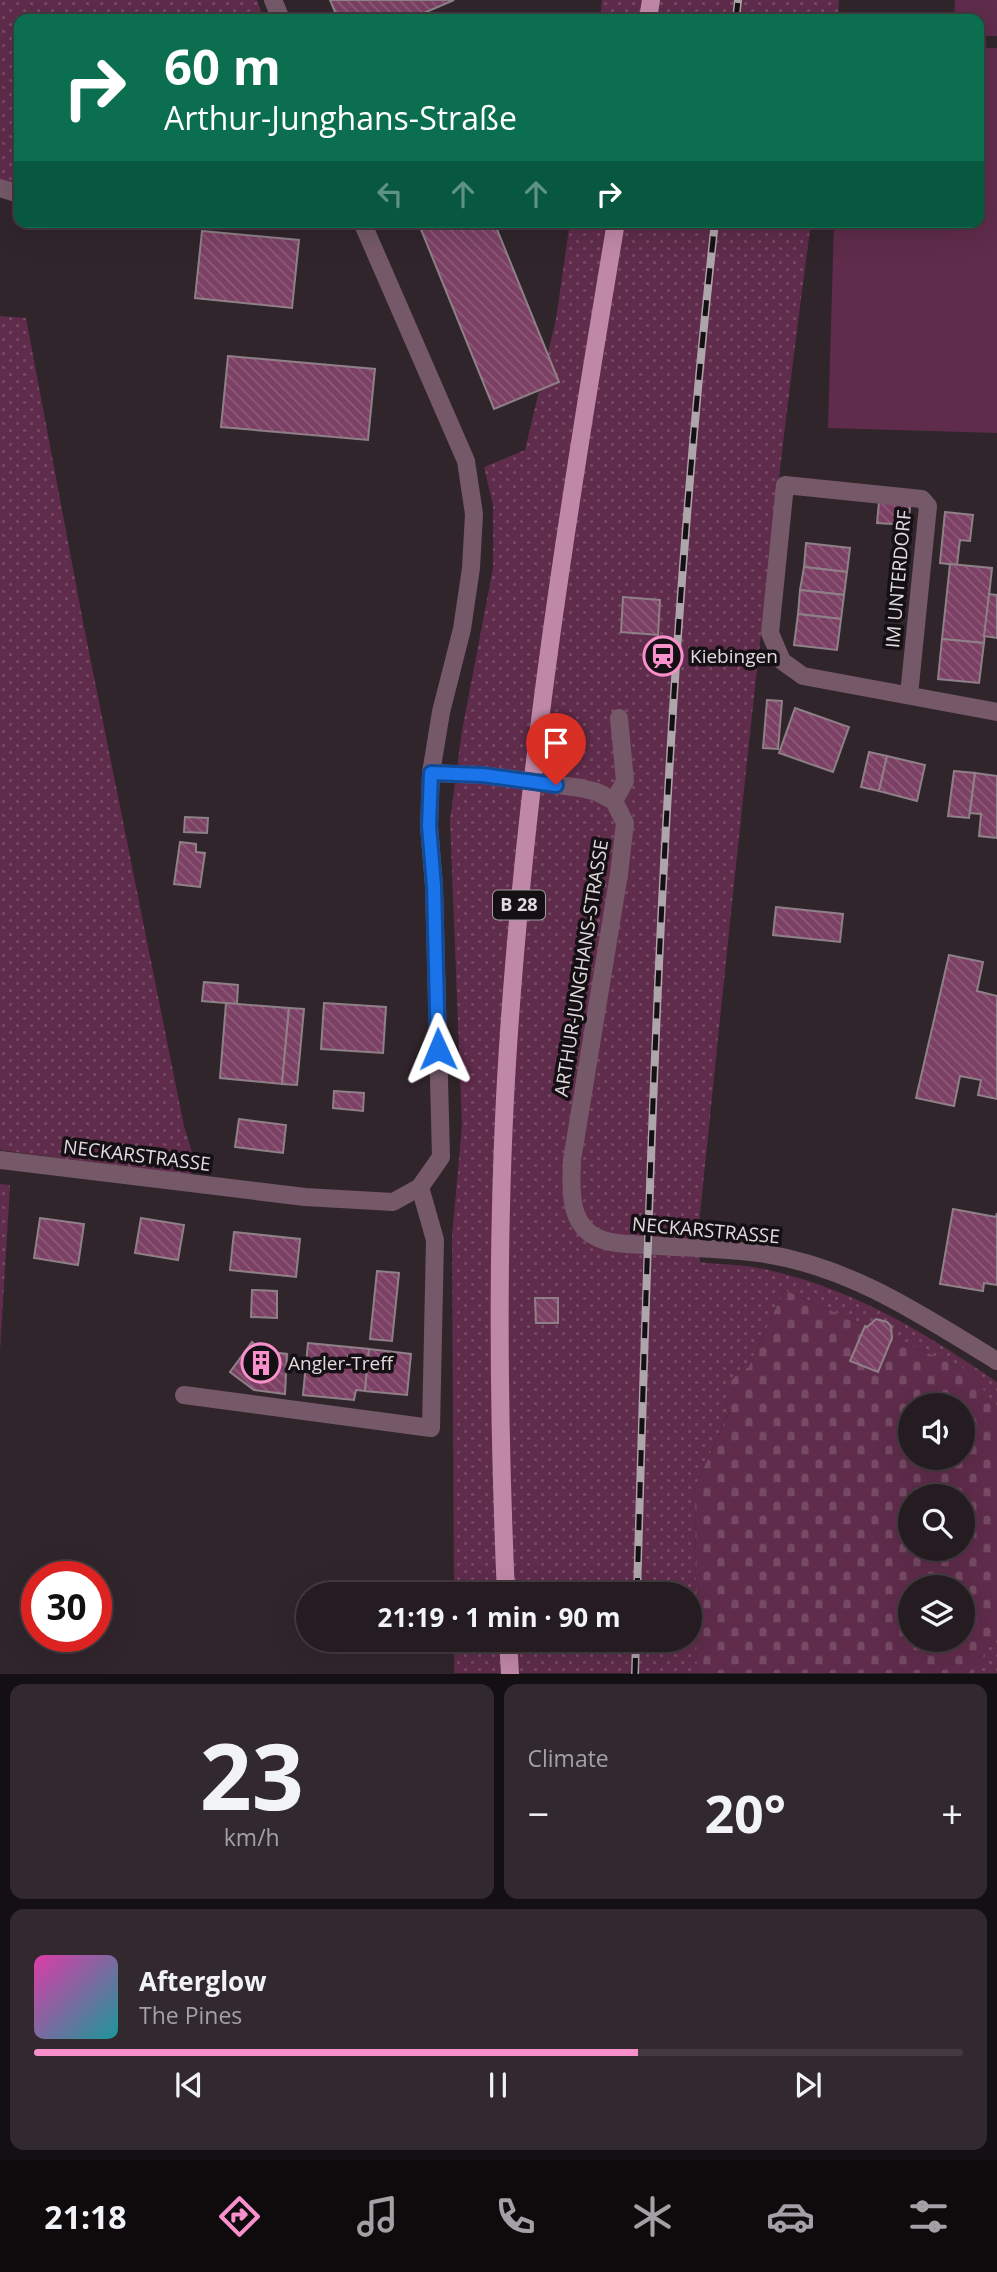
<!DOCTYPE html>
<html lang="en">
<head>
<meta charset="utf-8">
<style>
	:root { --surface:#251c21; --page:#31292e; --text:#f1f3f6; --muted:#a3a1a5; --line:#423a3f; --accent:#f890cc }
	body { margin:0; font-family:"Open Sans",sans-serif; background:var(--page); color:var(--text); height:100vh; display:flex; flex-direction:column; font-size:26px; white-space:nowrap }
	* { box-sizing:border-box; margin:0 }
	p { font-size:23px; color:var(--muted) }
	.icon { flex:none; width:38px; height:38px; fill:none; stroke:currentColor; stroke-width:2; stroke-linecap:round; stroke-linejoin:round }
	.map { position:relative; height:1674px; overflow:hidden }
	.sheet { display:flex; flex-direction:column; gap:10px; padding:10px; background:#140f12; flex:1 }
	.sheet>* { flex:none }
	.banner { position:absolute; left:14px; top:14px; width:970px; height:214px; border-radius:14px; box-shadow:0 7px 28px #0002,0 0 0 2px var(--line); background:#0b6e4f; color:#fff; overflow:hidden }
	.fabs { position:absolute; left:898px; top:1393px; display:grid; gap:14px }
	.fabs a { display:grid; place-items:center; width:77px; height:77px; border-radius:50%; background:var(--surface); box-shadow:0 7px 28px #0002,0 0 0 2px var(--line); font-size:35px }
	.speed { position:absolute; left:21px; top:1561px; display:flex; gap:14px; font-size:35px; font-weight:700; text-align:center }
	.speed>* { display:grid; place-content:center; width:91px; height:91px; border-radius:50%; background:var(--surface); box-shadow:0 7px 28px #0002,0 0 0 2px var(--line); line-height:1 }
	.speed .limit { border:10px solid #d22; background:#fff; color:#111 }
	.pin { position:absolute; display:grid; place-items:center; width:60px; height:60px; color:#fff; margin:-72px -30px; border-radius:50% 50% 50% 0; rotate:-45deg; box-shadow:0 0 7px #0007 }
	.pin .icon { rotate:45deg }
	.me { position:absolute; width:77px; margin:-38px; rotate:359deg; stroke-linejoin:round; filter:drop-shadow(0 0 5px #0008) }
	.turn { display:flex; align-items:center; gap:24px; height:147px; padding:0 35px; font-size:32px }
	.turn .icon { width:91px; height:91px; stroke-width:2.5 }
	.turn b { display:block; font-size:49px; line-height:60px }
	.lanes { display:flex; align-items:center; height:66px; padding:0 35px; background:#0003; justify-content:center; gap:35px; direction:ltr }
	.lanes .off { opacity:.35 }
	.big { font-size:52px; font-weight:700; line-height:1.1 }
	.sheet .widget { flex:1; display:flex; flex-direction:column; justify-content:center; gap:10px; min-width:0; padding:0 24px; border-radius:14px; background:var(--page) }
	.sheet .dial { align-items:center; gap:0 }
	.dial b { font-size:91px; line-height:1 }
	.song { display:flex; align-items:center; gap:21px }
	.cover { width:84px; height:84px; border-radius:10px; background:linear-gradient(135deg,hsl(320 70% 55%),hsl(180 70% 35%)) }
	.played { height:7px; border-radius:4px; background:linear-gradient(90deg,var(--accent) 65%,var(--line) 65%) }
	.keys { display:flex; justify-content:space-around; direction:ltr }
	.heat { display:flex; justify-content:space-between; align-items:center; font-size:38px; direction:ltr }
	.sheet .tiles { flex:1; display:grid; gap:10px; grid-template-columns:1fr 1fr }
	.widget:last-child { grid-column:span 2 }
	.trip { position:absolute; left:296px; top:1582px; width:406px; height:70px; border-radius:35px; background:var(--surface); box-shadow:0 7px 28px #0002,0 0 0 2px var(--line); font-weight:700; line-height:70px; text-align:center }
	.tabs { display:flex; height:112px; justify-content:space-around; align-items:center; background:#0f0b0d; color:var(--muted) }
	.tabs .icon { width:49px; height:49px }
	.tabs .selected { color:var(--accent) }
	.tabs b { font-size:32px; color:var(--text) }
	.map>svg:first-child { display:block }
	.grass { fill:url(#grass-dots) }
	.cemetery { fill:url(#cemetery-stones); fill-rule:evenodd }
	.pitch { fill:#5f2c4b }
	.building { fill:url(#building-back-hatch); stroke:#8f8088; stroke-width:2 }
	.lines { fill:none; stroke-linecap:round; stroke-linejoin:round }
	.lane { stroke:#755968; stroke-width:18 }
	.street { stroke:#755968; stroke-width:18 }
	.primary { stroke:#c088a7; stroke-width:18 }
	.rail-casing { stroke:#aea5aa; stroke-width:8 }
	.rail { stroke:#151013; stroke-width:5; stroke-dasharray:16; stroke-linecap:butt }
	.street-bridge { stroke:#755968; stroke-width:18 }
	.route-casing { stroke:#114b97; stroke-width:18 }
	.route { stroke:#1a73e8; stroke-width:12 }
	.labels { text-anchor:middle; stroke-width:7; stroke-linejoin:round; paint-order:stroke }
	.shield { fill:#151013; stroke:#a49da1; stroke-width:2 }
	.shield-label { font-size:18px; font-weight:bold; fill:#e2dade }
	.street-label { font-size:19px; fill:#e2dade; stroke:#151013 }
	.poi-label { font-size:19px; fill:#e2dade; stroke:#151013; text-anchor:start }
</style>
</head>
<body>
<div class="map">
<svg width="997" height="1674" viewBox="0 0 997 1674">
	<defs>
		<pattern id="grass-dots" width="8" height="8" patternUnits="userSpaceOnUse" patternTransform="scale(1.75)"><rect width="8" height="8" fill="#5f2c4b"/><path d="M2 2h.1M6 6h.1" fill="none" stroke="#764a64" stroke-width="1.8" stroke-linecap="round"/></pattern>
		<pattern id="cemetery-stones" width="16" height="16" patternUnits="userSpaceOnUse" patternTransform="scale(1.75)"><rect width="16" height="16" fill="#5f2c4b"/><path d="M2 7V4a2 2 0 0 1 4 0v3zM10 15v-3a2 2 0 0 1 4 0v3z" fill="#764a64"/></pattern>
		<pattern id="building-back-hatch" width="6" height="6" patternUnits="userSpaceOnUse" patternTransform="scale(1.75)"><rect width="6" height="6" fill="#7b4063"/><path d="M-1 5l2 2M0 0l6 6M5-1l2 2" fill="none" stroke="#8d5b79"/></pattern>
	</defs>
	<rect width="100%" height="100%" fill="#31252c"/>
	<!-- grass -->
	<g class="grass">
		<path d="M0,0H257L264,19H59L42,17V19H19V186L0,188Z"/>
		<path d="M602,0H839L838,19H600Z"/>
		<path d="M570,222H811C767,552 734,883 700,1214V1262C721,1265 743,1264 764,1269C854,1289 921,1330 997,1382V1412L973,1373L784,1290L749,1367L738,1373L726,1399L729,1412L695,1487L697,1673H454V1640H690V1594H454L452,1237L462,1125L450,820L462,731L493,568V505L484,467L525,450L556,319Z"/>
		<path d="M0,316L26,318L84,627L184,1126L195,1162V1169L189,1175L0,1150Z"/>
		<path d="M0,1184L10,1185L0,1351Z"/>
		<path d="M997,1632V1673H972Z"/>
	</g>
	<!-- cemetery -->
	<path class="cemetery" d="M784,1290L973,1373L997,1412V1633L973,1673H697L695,1487L729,1413L726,1399L728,1385L738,1373L749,1367ZM910,1405H962V1458H910ZM910,1496H962V1549H910ZM910,1587H962V1640H910Z"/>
	<!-- pitch -->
	<g class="pitch">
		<path d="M955,0H997V36H978V19H954Z"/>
		<path d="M978,48H997V433L828,428L834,222H978Z"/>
	</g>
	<!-- building -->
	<g class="building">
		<path d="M330,0H454L410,19H338Z"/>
		<path d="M418,222H494L559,382L494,409Z"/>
		<path d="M202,231L299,240L292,308L195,298Z"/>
		<path d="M228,356L375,369L368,440L221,427Z"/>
		<path d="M879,502L910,504L909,525L877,523Z"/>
		<path d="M945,512L973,515L970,541L960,540L957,565L940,563Z"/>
		<path d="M806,543L850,548L847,572L804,567Z"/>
		<path d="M950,564L992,568L984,643L942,639Z"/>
		<path d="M804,567L847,572L844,595L800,590Z"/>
		<path d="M800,590L844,595L841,619L798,614Z"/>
		<path d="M989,594L997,595V638L984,636Z"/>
		<path d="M623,597L660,600L658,635L621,632Z"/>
		<path d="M798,614L841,619L837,650L794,645Z"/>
		<path d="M942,639L984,643L979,683L938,679Z"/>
		<path d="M767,700L782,701L778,749L763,748Z"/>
		<path d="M795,708L849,727L833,772L779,753Z"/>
		<path d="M869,752L887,756L879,791L861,787Z"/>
		<path d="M887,756L925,765L917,801L879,791Z"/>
		<path d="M954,771L975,773L969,818L948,816Z"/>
		<path d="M975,773L997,776V838L979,836L981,814L970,813Z"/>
		<path d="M185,817L208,818L207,833L184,832Z"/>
		<path d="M180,842L196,844V852L205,853L200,887L174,884Z"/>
		<path d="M776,907L843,914L840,942L773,935Z"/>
		<path d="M949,955L983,962L977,991L997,996V1099L978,1095L981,1080L960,1076L954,1106L916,1098Z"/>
		<path d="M204,982L238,985L237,1004L202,1001Z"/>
		<path d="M226,1003L289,1008L282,1084L220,1078Z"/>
		<path d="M324,1003L386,1007L383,1053L321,1049Z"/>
		<path d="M289,1008L304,1009L297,1085L282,1084Z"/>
		<path d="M334,1091L364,1093L363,1111L333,1108Z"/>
		<path d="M239,1119L286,1125L283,1153L235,1147Z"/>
		<path d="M953,1209L996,1217L997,1213V1285L984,1283L983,1291L940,1284Z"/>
		<path d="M40,1218L84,1224L78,1265L34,1258Z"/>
		<path d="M141,1218L184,1225L178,1260L135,1253Z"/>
		<path d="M234,1232L300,1239L296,1277L230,1270Z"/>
		<path d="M377,1271L399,1273L392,1341L370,1339Z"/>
		<path d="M252,1290L277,1291V1318L251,1317Z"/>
		<path d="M535,1298H558V1323H536Z"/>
		<path d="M876,1319L887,1322L891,1326L892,1338L878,1372L850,1361L865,1326L867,1327Z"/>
		<path d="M252,1342L263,1351L287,1354L285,1394L254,1390L230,1372Z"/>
		<path d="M308,1343L369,1349L365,1391L356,1390L354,1400L303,1395Z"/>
		<path d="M369,1349L411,1354L407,1395L365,1391Z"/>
	</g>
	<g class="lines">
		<!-- lane -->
		<g class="lane">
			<path d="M0,188L19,194"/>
			<path d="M614,801L625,781L619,718"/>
			<path d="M184,1395L431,1428L435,1240L420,1187"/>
		</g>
		<!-- street -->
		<g class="street">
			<path d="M273,0L281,19"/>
			<path d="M909,695L928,506L922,499L785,485L770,633L782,661L803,676L997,712"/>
			<path d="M431,773L482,775"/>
			<path d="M581,788L597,792L614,801L625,823L619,874L572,1160C571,1186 568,1223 596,1237C609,1244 628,1244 643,1245C684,1248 725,1248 766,1254C853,1268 923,1316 997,1361"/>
			<path d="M0,1160L305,1197L393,1202L420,1187L441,1157L434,886L429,826L431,773L441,712L462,629L471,568L474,514L466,461L362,222"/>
		</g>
		<!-- primary -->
		<g class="primary">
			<path d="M648,19L651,0"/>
			<path d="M506,1594C498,1412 496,1229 508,1047C526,770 570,496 616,222"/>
			<path d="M508,1640L510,1674"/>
		</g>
		<!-- rail casing -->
		<g class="rail-casing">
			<g id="rail">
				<path d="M736,19L738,0"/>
				<path d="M637,1594C650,1137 664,677 715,222"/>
				<path d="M635,1674L636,1640"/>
			</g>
		</g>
		<!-- rail -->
		<use href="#rail" class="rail"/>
		<!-- street-bridge -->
		<path class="street-bridge" d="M482,775L581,788"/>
	</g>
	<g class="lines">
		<!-- route casing -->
		<g class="route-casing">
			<path id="route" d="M438,1049L434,886L429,826L431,773L482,775L556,785"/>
		</g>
		<!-- route -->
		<use href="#route" class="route"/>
	</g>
	<!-- icons -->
	<defs>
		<g id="station-ring" transform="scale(2.0125)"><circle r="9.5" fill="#151013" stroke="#f890cc" stroke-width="1.5"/><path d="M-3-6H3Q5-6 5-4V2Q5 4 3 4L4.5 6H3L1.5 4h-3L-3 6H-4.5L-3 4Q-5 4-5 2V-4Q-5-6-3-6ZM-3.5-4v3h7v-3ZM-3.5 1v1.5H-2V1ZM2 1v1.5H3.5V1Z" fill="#f890cc"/></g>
		<g id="building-ring" transform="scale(2.0125)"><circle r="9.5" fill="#151013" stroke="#f890cc" stroke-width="1.5"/><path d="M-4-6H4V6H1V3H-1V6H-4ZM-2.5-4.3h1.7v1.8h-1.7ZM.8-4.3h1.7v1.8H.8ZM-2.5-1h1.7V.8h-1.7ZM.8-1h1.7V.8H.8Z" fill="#f890cc"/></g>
	</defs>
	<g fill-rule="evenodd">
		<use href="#station-ring" x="663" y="656"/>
		<use href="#building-ring" x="261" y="1363"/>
	</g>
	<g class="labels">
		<!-- shield labels -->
		<rect class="shield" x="493" y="890.5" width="52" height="29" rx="5"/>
		<g class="shield-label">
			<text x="519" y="911">B 28</text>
		</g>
		<!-- street labels -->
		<g class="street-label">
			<text transform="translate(898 579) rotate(-85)" y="7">IM UNTERDORF</text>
			<text transform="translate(581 968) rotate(-81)" y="7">ARTHUR-JUNGHANS-STRASSE</text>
			<text transform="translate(137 1155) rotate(7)" y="7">NECKARSTRASSE</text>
			<text transform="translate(706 1230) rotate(5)" y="7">NECKARSTRASSE</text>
		</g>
		<!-- poi labels -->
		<g class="poi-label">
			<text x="690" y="663">Kiebingen</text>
			<text x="288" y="1370">Angler-Treff</text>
		</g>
	</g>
</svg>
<div class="fabs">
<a><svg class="icon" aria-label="sound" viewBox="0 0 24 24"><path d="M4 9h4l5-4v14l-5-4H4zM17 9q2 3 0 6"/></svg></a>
<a><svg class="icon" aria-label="search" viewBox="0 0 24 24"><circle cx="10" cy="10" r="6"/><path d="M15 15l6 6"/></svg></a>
<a><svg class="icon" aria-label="layers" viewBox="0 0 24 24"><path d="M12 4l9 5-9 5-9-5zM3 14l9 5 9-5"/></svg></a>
</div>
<div class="speed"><div class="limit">30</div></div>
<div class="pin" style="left:556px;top:785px;background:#d93025"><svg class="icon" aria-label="arrive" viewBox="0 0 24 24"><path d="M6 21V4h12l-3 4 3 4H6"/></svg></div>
<svg class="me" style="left:438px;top:1049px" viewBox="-20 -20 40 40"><path d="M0-17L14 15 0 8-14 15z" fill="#1a73e8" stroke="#fff" stroke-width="4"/></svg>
<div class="trip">21:19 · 1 min · 90 m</div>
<div class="banner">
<div class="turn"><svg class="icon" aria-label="right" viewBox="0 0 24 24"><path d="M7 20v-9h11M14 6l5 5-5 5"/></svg><div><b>60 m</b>Arthur-Junghans-Straße</div></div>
<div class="lanes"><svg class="icon off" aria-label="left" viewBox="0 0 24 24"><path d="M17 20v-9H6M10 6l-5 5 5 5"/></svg><svg class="icon off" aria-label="ahead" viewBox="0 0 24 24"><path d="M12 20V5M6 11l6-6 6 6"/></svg><svg class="icon off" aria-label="ahead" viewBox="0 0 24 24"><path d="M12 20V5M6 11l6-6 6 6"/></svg><svg class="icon" aria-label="right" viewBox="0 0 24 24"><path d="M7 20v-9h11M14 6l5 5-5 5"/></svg></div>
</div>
</div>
<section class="sheet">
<div class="tiles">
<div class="widget dial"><b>23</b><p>km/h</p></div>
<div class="widget"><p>Climate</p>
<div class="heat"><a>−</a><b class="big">20°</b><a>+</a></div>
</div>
<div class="widget">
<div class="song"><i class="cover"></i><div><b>Afterglow</b><p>The Pines</p></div></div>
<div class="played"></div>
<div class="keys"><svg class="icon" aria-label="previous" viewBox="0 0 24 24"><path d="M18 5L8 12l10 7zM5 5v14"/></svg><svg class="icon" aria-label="pause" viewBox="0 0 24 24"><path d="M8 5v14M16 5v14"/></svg><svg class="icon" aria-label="next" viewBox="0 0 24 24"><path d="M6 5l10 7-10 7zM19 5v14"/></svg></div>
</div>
</div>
</section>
<nav class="tabs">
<b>21:18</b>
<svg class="icon selected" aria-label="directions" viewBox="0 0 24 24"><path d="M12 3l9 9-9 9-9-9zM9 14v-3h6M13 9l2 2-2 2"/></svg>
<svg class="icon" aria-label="music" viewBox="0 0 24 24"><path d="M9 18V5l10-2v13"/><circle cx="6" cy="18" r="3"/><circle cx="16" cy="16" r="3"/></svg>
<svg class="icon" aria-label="phone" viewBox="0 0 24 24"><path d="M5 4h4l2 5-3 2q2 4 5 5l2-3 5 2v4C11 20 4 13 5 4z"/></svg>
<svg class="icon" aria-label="climate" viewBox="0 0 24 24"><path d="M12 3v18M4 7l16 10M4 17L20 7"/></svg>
<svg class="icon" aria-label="car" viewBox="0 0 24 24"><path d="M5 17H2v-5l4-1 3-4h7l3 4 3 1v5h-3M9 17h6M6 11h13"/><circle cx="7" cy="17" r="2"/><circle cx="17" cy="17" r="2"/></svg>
<svg class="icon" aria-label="filters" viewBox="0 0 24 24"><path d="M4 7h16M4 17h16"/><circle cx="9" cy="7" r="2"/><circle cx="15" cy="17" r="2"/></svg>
</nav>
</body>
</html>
